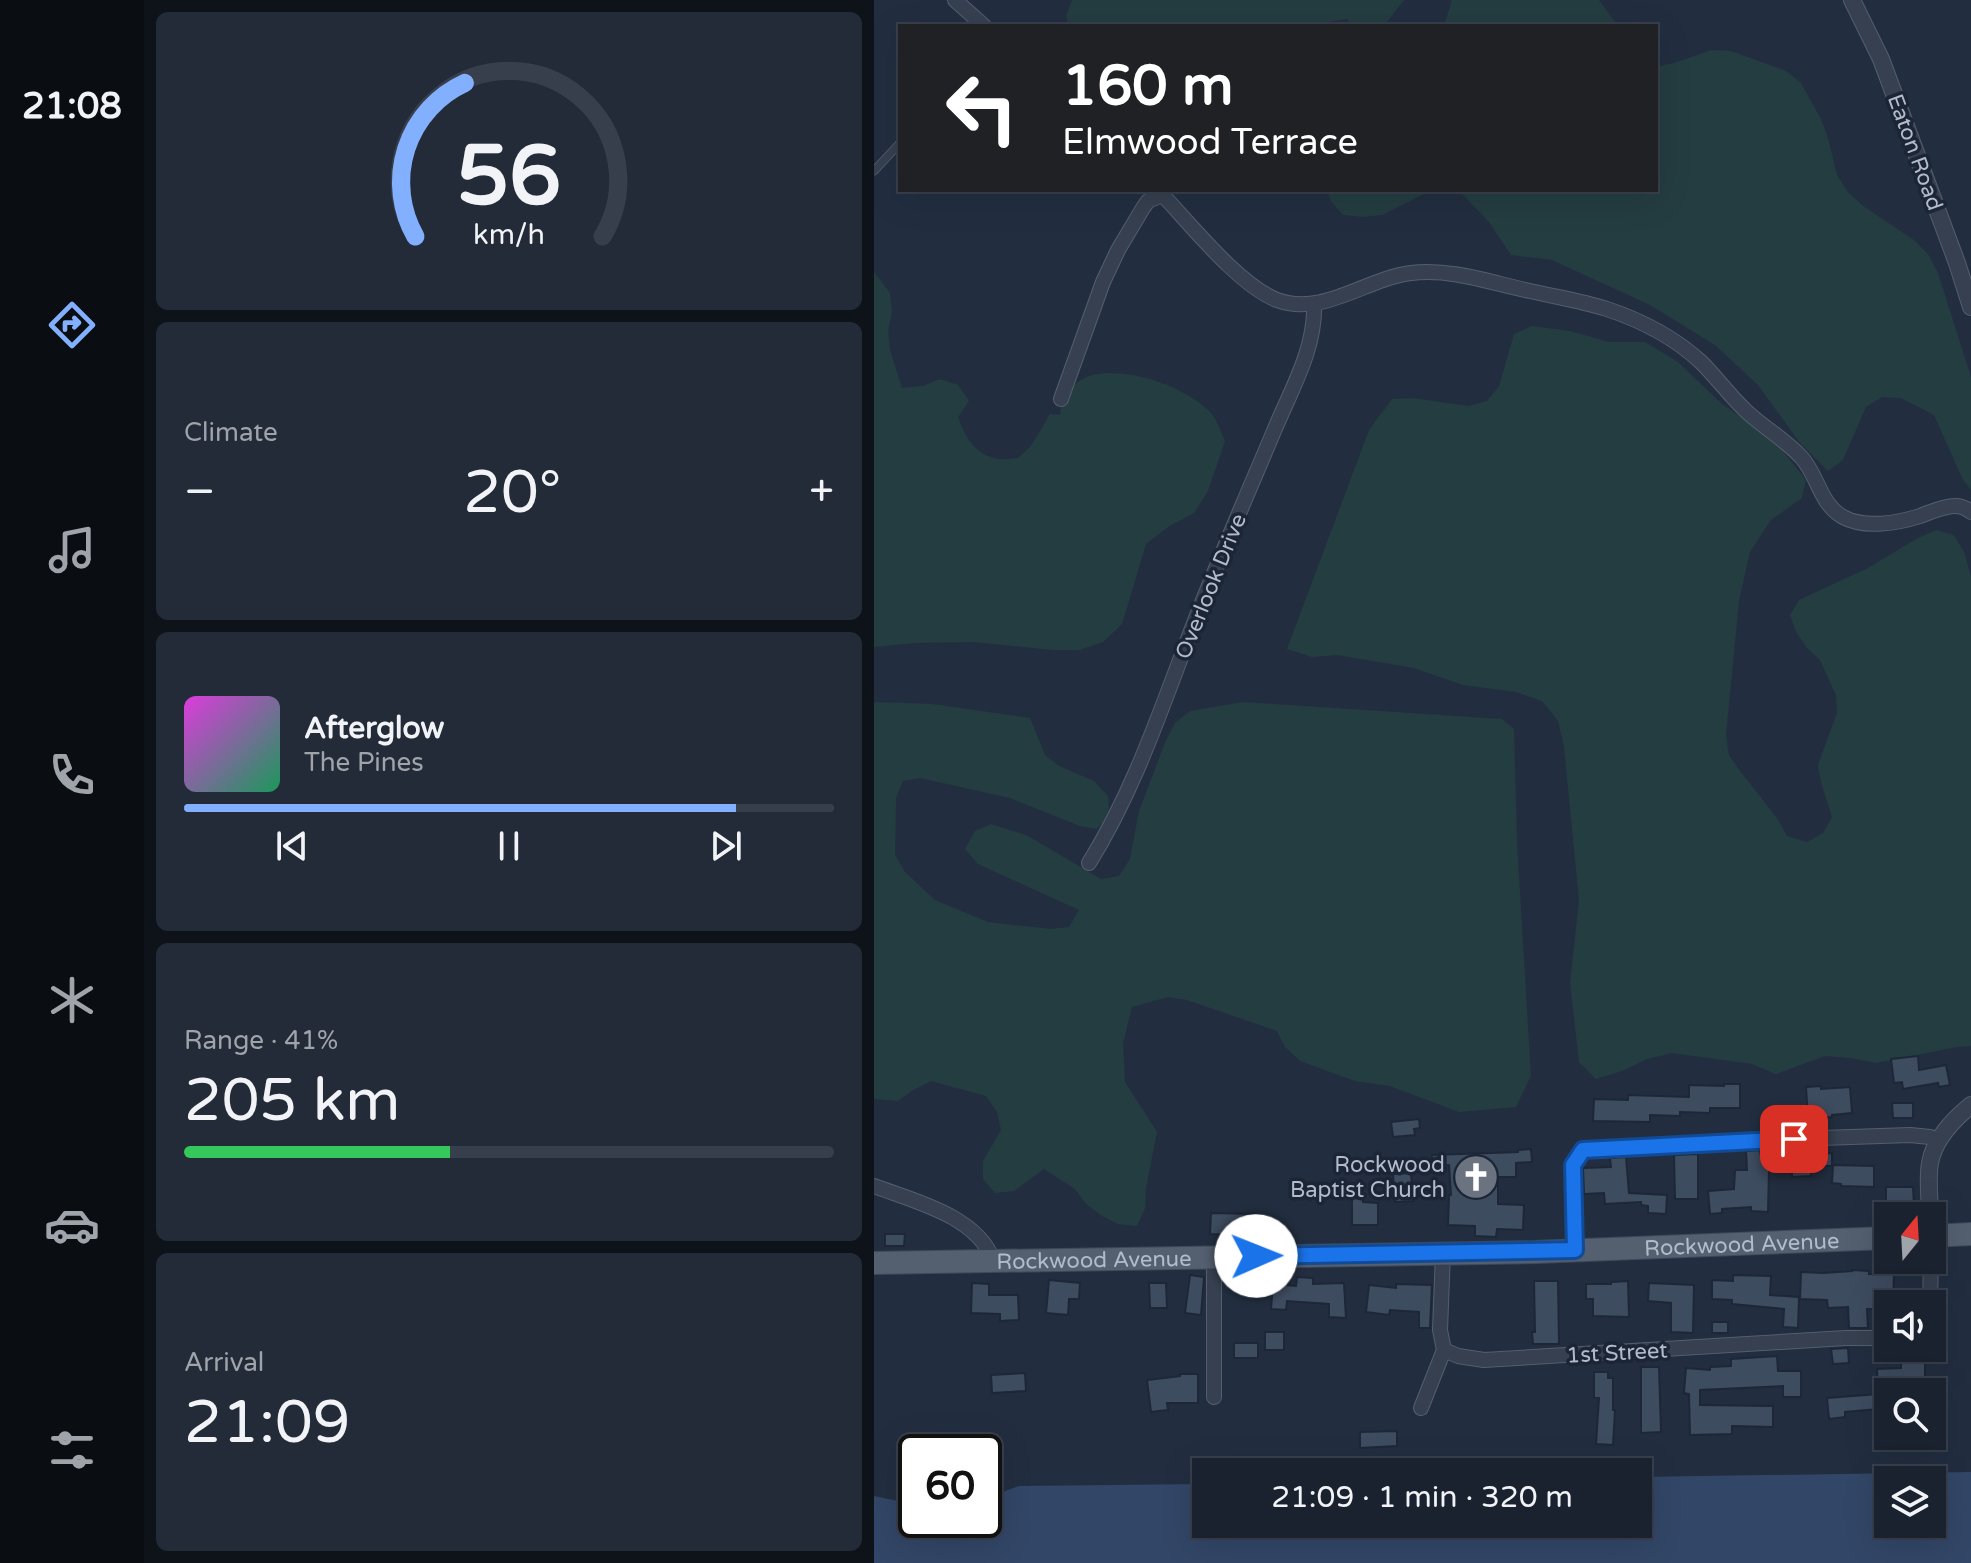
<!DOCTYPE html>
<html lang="en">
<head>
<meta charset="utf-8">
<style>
	:root { --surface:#1a2230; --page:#232a38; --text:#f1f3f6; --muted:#9fa4ab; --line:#383f4c; --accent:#83afff }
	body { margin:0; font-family:"Varela Round",sans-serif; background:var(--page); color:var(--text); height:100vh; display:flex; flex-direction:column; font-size:30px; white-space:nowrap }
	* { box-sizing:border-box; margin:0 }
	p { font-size:26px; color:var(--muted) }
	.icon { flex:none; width:44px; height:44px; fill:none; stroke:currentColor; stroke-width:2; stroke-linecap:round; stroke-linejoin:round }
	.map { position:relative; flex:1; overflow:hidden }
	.drawer { display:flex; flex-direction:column; gap:12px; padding:12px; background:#0e131a; width:730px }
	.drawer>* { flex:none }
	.top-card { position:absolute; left:24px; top:24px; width:760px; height:168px; border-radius:0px; box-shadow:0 8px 32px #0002,0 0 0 2px var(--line); background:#202124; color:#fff; overflow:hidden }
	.needle { width:52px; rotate:18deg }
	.fabs { position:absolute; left:1000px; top:1202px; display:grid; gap:16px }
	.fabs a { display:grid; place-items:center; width:72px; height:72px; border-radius:0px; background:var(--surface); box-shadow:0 8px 32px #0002,0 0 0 2px var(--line); font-size:40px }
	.speed { position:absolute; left:24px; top:1434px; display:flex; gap:16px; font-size:40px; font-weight:700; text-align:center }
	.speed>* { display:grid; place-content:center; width:104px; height:104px; border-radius:50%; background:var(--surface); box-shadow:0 8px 32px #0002,0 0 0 2px var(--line); line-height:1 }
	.speed .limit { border:4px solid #111; border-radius:12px; background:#fff; color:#111 }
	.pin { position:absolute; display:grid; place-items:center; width:68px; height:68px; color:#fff; margin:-34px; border-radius:16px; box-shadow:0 4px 12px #0006 }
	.me { position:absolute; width:88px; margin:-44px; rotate:89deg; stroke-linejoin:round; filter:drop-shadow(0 0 6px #0008) }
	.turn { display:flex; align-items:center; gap:28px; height:168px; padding:0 32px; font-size:36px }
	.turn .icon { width:104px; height:104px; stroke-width:2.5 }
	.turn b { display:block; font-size:56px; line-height:68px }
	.big { font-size:60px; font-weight:600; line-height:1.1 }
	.drawer .widget { flex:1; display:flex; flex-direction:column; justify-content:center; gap:12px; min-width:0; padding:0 28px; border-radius:12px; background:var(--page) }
	.drawer .dial { align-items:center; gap:0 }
	.dial svg { height:208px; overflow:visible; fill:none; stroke:var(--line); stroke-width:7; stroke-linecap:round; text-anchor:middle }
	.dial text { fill:var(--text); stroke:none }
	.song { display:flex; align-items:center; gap:24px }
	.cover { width:96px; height:96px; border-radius:12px; background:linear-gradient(135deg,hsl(300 70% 55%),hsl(150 70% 35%)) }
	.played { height:8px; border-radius:4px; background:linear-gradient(90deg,var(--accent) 85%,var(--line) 85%) }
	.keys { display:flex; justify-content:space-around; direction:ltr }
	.heat { display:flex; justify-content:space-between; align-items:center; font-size:44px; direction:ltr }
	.charge { height:12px; border-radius:6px; background:linear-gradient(90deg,#34c759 41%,var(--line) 0) }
	.trip { position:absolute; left:318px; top:1458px; width:460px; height:80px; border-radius:0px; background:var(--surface); box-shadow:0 8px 32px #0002,0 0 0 2px var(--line); font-weight:600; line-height:80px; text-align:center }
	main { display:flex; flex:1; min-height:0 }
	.tab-bar { display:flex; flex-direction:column; width:144px; justify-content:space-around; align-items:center; background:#0a0e13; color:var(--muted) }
	.tab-bar .icon { width:56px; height:56px }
	.tab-bar .active { color:var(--accent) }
	.tab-bar b { font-size:36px; color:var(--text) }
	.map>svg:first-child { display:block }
	.green { fill:#243d41 }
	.water { fill:#324667; fill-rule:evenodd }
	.building { fill:#3e4c60; stroke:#1d2737; stroke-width:2 }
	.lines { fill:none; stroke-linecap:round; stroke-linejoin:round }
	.service-casing { stroke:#545e6e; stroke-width:9 }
	.minor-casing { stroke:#545e6e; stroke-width:16 }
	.tertiary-casing { stroke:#545e6e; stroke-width:18 }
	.primary-casing { stroke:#3f4959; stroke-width:24 }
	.service { stroke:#364050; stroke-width:7 }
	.minor { stroke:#364050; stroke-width:14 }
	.tertiary { stroke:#364050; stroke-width:16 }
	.primary { stroke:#545f70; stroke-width:22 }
	.route-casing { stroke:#114b97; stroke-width:20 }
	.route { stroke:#1a73e8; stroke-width:14 }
	.labels { text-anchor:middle; stroke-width:7; stroke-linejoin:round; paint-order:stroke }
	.street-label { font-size:22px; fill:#b2bbcb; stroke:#1b2535 }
	.poi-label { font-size:22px; fill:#b2bbcb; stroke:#1b2535; text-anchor:end }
</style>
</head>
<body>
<main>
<nav class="tab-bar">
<b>21:08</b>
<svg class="icon active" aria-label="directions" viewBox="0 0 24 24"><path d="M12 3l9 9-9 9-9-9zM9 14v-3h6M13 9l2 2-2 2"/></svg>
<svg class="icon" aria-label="music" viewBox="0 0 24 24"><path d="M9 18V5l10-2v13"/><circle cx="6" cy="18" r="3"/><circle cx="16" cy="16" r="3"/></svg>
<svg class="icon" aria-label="phone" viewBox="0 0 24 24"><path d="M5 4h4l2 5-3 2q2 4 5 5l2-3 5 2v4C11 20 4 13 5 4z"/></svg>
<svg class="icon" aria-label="climate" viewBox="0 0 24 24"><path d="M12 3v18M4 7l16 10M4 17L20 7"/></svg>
<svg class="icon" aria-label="car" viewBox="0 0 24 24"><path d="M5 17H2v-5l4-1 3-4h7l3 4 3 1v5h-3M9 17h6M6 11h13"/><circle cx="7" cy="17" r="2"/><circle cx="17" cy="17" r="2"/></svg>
<svg class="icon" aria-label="filters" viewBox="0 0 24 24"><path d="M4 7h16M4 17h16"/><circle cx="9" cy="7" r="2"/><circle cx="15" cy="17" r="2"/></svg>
</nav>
<section class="drawer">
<div class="widget dial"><svg viewBox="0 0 100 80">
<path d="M14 69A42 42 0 1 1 86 69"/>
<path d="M14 69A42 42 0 0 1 33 10" stroke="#83afff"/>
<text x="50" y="56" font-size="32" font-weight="700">56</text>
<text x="50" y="72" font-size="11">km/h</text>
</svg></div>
<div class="widget"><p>Climate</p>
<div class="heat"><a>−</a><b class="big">20°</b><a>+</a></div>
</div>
<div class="widget">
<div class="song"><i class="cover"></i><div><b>Afterglow</b><p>The Pines</p></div></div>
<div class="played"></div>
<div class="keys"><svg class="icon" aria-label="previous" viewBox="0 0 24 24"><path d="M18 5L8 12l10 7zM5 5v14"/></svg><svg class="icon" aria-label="pause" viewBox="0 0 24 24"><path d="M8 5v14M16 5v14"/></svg><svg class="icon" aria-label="next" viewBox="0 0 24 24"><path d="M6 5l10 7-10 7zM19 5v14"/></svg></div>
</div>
<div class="widget"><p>Range · 41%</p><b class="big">205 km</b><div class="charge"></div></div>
<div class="widget"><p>Arrival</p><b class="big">21:09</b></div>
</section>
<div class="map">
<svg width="1097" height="1563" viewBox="0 0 1097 1563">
	<rect width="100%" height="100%" fill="#222e40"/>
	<!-- green -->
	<g class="green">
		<path d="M198,0H530L510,26H479L473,19L454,22L449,26H195L192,16Z"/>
		<path d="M578,0H725L744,26H570Z"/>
		<path d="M838,50L857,51L912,71L927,83L947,119L954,138L963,175L974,192L989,206L1040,240L1054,254L1064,273L1097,377V490L1089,480L1060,415L1027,398L1008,397L992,407L969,460L954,471L926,443L884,385L841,345L776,305L678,260L637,255L615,222L584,190H782V67L800,63Z"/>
		<path d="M454,190H558L508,215L489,217L469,215L456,200Z"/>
		<path d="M0,272L16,293L18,312L14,330L16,350L28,388L49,386L66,379L84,385L95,401L84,417C91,437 101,455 124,459C130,460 138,458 144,458L157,446L176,414L186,415L189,394C197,388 206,379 215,376C250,365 312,386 337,413C343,420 347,432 351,441L334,491L320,513L294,527L272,544L248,624L229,642L205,650H178L99,642L41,643L0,647Z"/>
		<path d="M658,326L696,331L735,342H771L804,362L847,403L878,425L908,450L932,480L928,498L897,520L876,552L865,601L852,735L855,755L866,771L903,818L913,836L933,842L949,833L958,817L947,782L944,765L963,713L962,695L946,660L933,648L922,632L916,615L925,600L994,568L1044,538L1062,530L1080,535L1090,552L1097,576V1046L1083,1047L1002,1063L977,1058L951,1056L902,1074L878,1064L798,1053L773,1059L748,1071L722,1079L705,1062L696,983L705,901L690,746L684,721L668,701L642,692L589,685L540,668L463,655L438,657L413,649L495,430L518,399L538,398L595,406L613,401L625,386L640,334Z"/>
		<path d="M0,702L58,704L156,718L171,755L185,766L220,781L234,796L235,815L223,829L206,826L136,798L46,778L29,781L22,798L21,855L31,872L61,900L114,922L176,929L195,927L205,910L104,864L91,849L101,831L117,824L154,836L227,879L245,876L256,859L265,811L292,740L301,723L316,711L369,702L628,719L640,729L643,843L657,1076L642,1107L585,1112L516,1086L481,1081L426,1061L411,1047L403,1031L313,1000L294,997L258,1007L249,1043L251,1082L283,1132L272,1188L271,1208L263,1226L244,1224L228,1216L212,1204L201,1189L170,1169L140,1191L121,1193L109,1179V1161L127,1130L123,1112L112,1096L57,1081L39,1090L24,1101L0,1099Z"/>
	</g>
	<!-- water -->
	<path class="water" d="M1097,1472V1563H0V1496L24,1501L34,1495H42V1520H110V1499L145,1486L332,1484V1524H764V1477ZM1014,1480H1058V1524H1014Z"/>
	<!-- building -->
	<g class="building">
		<path d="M1044,1056L1045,1070L1072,1065L1076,1085L1065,1087L1064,1083L1029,1089L1028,1082L1020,1083L1017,1059Z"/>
		<path d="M850,1084H866V1108H836V1113L806,1112V1116L776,1115V1122L719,1121L720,1099L754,1100V1095L815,1097V1085L850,1086Z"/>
		<path d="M947,1086V1089L976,1087L978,1113L958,1115V1117L934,1118L932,1087Z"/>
		<path d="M1018,1103H1039V1118H1019Z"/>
		<path d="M923,1111L924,1127H908V1112Z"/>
		<path d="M545,1119L546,1128L540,1129L541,1135L519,1137L517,1122Z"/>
		<path d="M657,1149L658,1162L642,1163V1177H624V1204L650,1205L649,1230L623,1229L622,1237L601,1236V1226L574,1225L575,1195H577L575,1165L559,1166L558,1155L644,1152V1150Z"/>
		<path d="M886,1150L887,1156L958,1153V1166H936L937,1176L918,1177V1170L895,1171L894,1212L877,1211V1207L848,1209V1213L836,1214L834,1191L860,1189L861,1170H873L872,1151Z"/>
		<path d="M824,1154V1199H801L800,1155Z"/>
		<path d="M752,1157L755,1193L793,1195L792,1214L774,1213V1206L767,1205V1202L731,1204L730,1193L710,1194L709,1168L737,1167L736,1158Z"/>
		<path d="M959,1165L1000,1166V1187L967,1186V1184L958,1183Z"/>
		<path d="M537,1173L539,1201L521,1202L519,1174Z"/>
		<path d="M1012,1187H1039L1040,1205H1012Z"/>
		<path d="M478,1198L489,1199V1202L504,1203V1225H478Z"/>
		<path d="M337,1213L381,1214V1235L336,1234Z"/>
		<path d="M11,1234H31L30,1246H11Z"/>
		<path d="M978,1270L995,1271V1274H1020L1019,1304H1014V1309H993L994,1328H975L974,1307L954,1308L953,1300L926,1299L927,1272L949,1273L978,1271Z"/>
		<path d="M316,1275L330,1277L327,1315L311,1313Z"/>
		<path d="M859,1275L897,1276L896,1295L925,1297L924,1328L909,1327L910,1309L858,1304V1300L838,1299V1280L859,1281Z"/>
		<path d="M423,1277L439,1278V1284L470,1283L472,1318L455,1317V1304L413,1301L412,1310L397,1309L399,1284L422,1286Z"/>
		<path d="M175,1280L206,1283L205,1299H195L194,1315L172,1313Z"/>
		<path d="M660,1281H684L685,1344H659L658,1332H661Z"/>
		<path d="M754,1281L755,1317L719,1316V1299H712V1284H737V1282Z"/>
		<path d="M98,1283L115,1284V1295H144L145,1320L126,1321V1314L97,1313Z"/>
		<path d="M275,1283H292L293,1308H276Z"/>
		<path d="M775,1283L820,1285L819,1333L797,1332V1303L774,1301Z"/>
		<path d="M522,1284L558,1285L556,1328H545V1312L516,1310L515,1315L492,1312L495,1285L522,1288Z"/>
		<rect x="838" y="1322" width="16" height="11"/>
		<rect x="391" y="1332" width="19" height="18"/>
		<rect x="360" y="1343" width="24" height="15"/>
		<path d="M974,1348L975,1363L959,1364L957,1349Z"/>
		<path d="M903,1356L904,1371H927V1397H909V1386L826,1390V1405L899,1406V1427L858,1426V1434L816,1435L815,1394L810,1393L812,1368L836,1370V1367L857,1366V1359Z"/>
		<path d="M1027,1361H1051V1392H1014V1429H1005L1004,1409L971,1412V1417L955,1419L953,1398L1004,1394L1003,1369L1027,1368Z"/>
		<path d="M767,1367H785L787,1432L767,1433Z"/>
		<path d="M720,1372H734V1378H739V1410H741L739,1445L722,1444L725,1398H720Z"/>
		<path d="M151,1373L152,1391L118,1393L117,1375Z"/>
		<path d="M306,1374H324V1403H293L294,1410L277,1412L273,1380L306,1376Z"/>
		<path d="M523,1431V1446L486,1448V1432Z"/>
	</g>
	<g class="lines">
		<!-- service casing -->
		<g class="service-casing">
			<path id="service" d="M0,171L26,143"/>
		</g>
		<!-- minor casing -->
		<g class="minor-casing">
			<g id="minor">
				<path d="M81,0L110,26"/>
				<path d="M284,190C314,221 364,285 403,300C449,317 493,278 537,273C577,268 618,283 656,291C682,297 708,301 733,309C766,320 801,338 827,362C843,378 856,396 872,411C890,428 912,440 928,458C944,476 946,504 969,517C991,529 1024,523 1046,516C1057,512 1069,506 1081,506C1087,506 1092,508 1097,512"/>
				<path d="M187,399L229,282L244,250L269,208L274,201L288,195"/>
				<path d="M215,863C268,778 296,680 334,588C355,536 378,483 400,431C417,390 442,348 440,304"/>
				<path d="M0,1186C40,1201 103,1216 119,1260"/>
				<path d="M701,1250L699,1165L709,1150L862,1141L1036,1135L1056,1137L1064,1141"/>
				<path d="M569,1253L566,1330L570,1350L584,1356L610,1360L972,1338H1014"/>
				<path d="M340,1257V1397"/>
				<path d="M1056,1304L1057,1260"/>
				<path d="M547,1408L570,1350"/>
			</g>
		</g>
		<!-- tertiary casing -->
		<g class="tertiary-casing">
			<g id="tertiary">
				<path d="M978,0L1007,59L1083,263L1097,307"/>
				<path d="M1056,1216C1056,1199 1053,1180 1056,1163C1060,1139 1079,1120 1097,1105"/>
			</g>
		</g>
		<!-- primary casing -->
		<g class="primary-casing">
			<g id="primary">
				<path d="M1058,1236L1097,1234"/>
				<path id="s1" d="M0,1263L661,1252L1014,1238"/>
			</g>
		</g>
		<!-- service -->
		<use href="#service" class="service"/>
		<!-- minor -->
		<use href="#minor" class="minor"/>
		<!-- tertiary -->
		<use href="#tertiary" class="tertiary"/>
		<!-- primary -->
		<use href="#primary" class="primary"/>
	</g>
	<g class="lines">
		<!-- route casing -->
		<g class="route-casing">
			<path id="route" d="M382,1256L701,1250L699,1165L709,1150L920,1139"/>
		</g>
		<!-- route -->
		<use href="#route" class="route"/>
	</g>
	<!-- icons -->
	<defs>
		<g id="church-disc" transform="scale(2.3)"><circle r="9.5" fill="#6b7280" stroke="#1b2535"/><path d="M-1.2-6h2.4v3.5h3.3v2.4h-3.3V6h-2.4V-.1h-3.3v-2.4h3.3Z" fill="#fff"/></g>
	</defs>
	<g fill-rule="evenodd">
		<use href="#church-disc" x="602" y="1177"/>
	</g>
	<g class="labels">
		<!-- street labels -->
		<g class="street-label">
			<text transform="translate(1042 152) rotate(70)" y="8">Eaton Road</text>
			<text transform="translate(336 586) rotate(-68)" y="8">Overlook Drive</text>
			<text dy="8" stroke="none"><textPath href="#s1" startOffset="868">Rockwood Avenue</textPath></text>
			<text dy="8" stroke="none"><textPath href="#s1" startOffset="220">Rockwood Avenue</textPath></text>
			<text transform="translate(743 1352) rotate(-3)" y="8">1st Street</text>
		</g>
		<!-- poi labels -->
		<g class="poi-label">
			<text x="571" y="1172">Rockwood<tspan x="571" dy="25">Baptist Church</tspan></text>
		</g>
	</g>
</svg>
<div class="fabs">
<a><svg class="needle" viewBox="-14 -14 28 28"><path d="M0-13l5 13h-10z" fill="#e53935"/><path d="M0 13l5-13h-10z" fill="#9fa4ab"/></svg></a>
<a><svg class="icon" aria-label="sound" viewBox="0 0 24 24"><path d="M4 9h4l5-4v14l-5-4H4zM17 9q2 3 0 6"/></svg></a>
<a><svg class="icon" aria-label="search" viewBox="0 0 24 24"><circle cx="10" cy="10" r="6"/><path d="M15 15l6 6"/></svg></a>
<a><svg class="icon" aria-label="layers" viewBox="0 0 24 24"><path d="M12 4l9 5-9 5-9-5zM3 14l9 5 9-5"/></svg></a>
</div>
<div class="speed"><div class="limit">60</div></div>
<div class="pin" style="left:920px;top:1139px;background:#d93025"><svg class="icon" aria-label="arrive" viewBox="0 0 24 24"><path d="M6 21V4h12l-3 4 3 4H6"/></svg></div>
<svg class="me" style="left:382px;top:1256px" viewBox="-20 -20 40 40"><circle r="19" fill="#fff"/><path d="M0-13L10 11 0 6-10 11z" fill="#1a73e8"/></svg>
<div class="trip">21:09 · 1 min · 320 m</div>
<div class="top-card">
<div class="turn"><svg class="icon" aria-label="left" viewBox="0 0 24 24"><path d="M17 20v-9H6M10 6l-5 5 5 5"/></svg><div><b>160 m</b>Elmwood Terrace</div></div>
</div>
</div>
</main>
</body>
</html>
